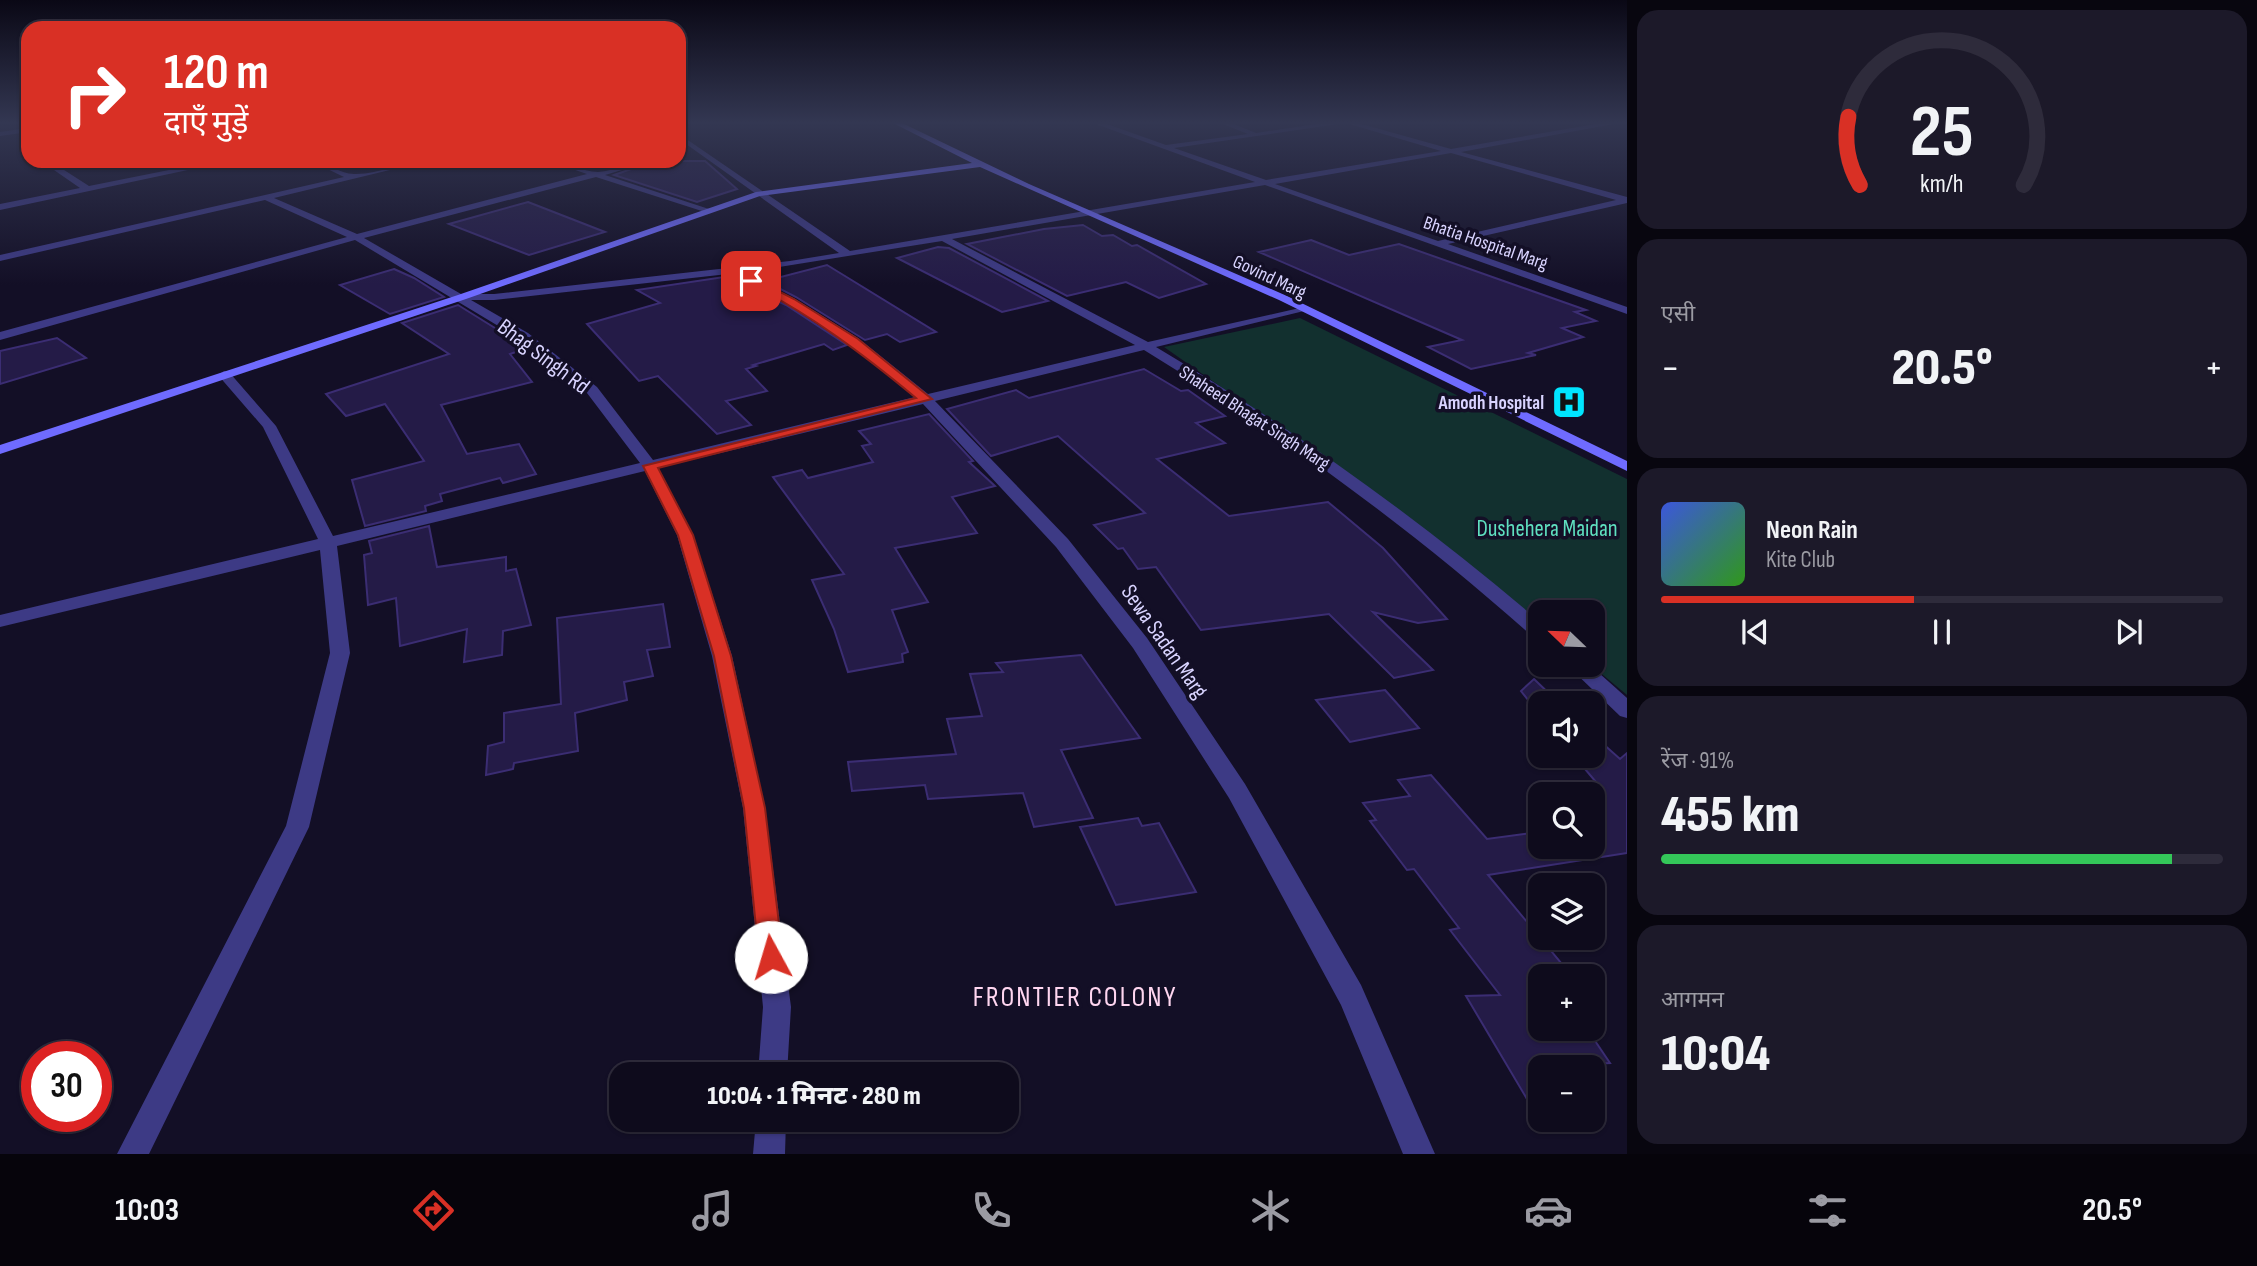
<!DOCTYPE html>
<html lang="hi">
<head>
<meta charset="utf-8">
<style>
	:root { --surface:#0e0b1c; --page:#1c1929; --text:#f1f3f6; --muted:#9b9ba3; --line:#2e2b3b; --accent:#d93025 }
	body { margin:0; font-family:"Sofia Sans Condensed","Noto Sans Devanagari",sans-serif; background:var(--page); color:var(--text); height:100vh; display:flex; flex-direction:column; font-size:26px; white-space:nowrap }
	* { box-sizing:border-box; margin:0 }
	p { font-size:23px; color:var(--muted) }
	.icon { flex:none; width:38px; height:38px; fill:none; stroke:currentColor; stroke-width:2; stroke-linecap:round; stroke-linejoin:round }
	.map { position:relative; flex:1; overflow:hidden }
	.side { display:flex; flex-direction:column; gap:10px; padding:10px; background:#08060f; width:630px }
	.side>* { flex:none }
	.guide { position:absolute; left:21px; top:21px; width:665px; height:147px; border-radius:21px; box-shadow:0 2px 5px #0004,0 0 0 2px var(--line); background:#d93025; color:#fff; overflow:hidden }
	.needle { width:46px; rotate:293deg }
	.buttons { position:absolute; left:1528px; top:600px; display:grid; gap:14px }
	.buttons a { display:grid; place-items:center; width:77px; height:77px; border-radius:14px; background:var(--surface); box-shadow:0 2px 5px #0004,0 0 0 2px var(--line); font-size:35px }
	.speed { position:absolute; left:21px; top:1041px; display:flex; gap:14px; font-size:35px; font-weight:700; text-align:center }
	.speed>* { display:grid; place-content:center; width:91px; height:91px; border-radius:50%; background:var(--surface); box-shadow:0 2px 5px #0004,0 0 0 2px var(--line); line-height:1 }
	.speed .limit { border:10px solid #d22; background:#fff; color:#111 }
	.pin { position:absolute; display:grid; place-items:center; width:60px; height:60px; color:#fff; margin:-30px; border-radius:14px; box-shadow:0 4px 10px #0006 }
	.me { position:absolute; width:77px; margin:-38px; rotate:354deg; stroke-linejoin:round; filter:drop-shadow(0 0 5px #0008) }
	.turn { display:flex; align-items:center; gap:24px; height:147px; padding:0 28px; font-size:32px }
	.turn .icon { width:91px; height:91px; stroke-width:2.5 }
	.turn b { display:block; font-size:49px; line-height:60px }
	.big { font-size:52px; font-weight:800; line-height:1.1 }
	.side .card { flex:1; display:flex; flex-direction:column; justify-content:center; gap:10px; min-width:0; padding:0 24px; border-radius:21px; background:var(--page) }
	.side .dial { align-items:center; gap:0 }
	.dial svg { height:182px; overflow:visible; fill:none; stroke:var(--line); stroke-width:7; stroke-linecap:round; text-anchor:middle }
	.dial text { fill:var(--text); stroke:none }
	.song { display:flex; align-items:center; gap:21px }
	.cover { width:84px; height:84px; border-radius:10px; background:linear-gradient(135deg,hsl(230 70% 55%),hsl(110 70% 35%)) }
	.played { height:7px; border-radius:4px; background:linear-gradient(90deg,var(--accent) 45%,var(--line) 45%) }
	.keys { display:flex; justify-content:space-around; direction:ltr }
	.heat { display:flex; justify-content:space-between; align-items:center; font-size:38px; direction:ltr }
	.charge { height:10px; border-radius:5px; background:linear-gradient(90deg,#34c759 91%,var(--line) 0) }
	.trip { position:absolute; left:609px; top:1062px; width:410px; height:70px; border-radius:21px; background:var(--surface); box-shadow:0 2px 5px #0004,0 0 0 2px var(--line); font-weight:800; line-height:70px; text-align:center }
	.menu { display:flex; height:112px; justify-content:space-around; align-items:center; background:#06040b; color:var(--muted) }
	.menu .icon { width:49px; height:49px }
	.menu .active { color:var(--accent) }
	.menu b { font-size:32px; color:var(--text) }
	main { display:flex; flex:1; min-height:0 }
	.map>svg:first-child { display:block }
	.green { fill:#12302f }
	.building { fill:#241b47; stroke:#3b2d73; stroke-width:2 }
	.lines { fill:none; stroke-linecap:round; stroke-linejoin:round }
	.street { fill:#3d3a85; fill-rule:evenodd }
	.secondary { fill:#6f6bff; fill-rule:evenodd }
	.route { fill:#d93025; stroke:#8d1f18; stroke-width:2 }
	.labels { text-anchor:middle; stroke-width:7; stroke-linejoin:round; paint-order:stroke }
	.far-street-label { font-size:19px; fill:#d9d4ff; stroke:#130f26 }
	.far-poi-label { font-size:19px; font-weight:bold; fill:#d9d4ff; stroke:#130f26; text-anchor:end }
	.street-label { font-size:23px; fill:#d9d4ff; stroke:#130f26 }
	.park-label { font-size:23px; fill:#5fe0c0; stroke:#130f26 }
	.near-neighbourhood-label { font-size:28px; letter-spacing:2px; fill:#ffd6f0; stroke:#130f26 }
</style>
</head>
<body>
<main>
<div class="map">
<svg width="1627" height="1154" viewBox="0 0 1627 1154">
	<rect width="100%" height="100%" fill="#130f26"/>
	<!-- green -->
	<path class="green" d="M1300,318L1627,479V695L1591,665L1592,612H1540V622L1271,422L1164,347Z"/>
	<!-- building -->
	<g class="building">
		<path d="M569,161H633L598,169Z"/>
		<path d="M654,161H705L737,189L697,202L614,175Z"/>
		<path d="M528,202L605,232L529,255L449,224Z"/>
		<path d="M1083,225L1102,236L1113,235L1132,246L1137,245L1206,284L1159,298L1126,282L1067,296L967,244L1044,229Z"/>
		<path d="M1311,240L1349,255L1399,244L1586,310L1575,312L1596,321L1562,328L1583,337L1528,353L1536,355L1471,369L1428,347L1462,340L1259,252Z"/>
		<path d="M938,247L949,248L1048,301L1002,312L897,258Z"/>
		<path d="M827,265L936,332L900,342L887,334L865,340L796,297L765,281Z"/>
		<path d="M394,269L414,278L444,297L390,314L340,285Z"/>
		<path d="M724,277L786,305L847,345L833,350L824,344L753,365L756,366L746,369L767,391L726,401L751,425L717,434L658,376L639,381L587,324L660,303L637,290Z"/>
		<path d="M458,305L527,348L510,354L532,382L441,405L467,454L519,444L536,474L503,483L500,478L440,494L442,501L425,506L426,511L365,526L352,480L424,461L385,404L346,416L326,394L449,354L402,323Z"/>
		<path d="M57,338L86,358L0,384V351Z"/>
		<path d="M1144,369L1181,391L1188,390L1225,416L1196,423L1225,443L1157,459L1229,516L1328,502L1383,548L1447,619L1418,623L1373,612L1433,670L1394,678L1329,614L1201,630L1156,567L1138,569L1123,548L1118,549L1094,525L1145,513L1058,436L991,456L947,409L1016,390L1029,398Z"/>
		<path d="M929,414L973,461L969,462L995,486L952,497L977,533L895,548L928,602L892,610L908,652L902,654L903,662L848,672L834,629L812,580L844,574L773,477L802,470L808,478L873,462L862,446L871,444L859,431Z"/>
		<path d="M429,526L437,567L506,557V571L516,569L531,625L503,631L502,655L464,662L467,629L400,646L396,598L368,605L364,555L372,553L369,541Z"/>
		<path d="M663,604L670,647L647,650L653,676L624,682L627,700L575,713L578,751L514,763L513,769L486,775L488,746L504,742V713L561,704L557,618Z"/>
		<path d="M1081,655L1140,738L1061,750L1093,818L1034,827L1023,793L928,799L925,785L852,791L848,762L956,754L947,719L982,716L970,674L1003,672L996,663Z"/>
		<path d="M1534,679L1560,704H1540V715L1521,691Z"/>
		<path d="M1385,690L1419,728L1350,742L1316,700Z"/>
		<path d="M1592,734L1620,759L1627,753V853L1488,875L1562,964L1543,968L1550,976H1540V1029H1587L1610,1063L1540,1066V1121L1466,996L1500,995L1450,930L1459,928L1414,869L1407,870L1370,821L1376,820L1363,803L1410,796L1398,780L1431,775L1487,839L1540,832V847H1592V794H1583L1596,782L1574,756H1592Z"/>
		<path d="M1138,818L1142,826L1159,823L1196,892L1116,905L1080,827Z"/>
	</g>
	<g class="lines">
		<!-- street -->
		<g class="street">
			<path d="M1093,123H1104L1166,145L1248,134L1220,123H1231L1256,133L1323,123H1345L1174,148L1266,180L1441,151L1346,123H1358L1451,149L1601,123H1619L1461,152L1627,197V203L1448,244L1627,307V314L1265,185L952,239L1148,342L1304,307V311L1156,347C1292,428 1420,519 1540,622V638L1533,637C1412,529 1283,435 1144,350L935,401L1068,539L1147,638L1245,784L1361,985L1435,1154H1403L1341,1005L1229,798L1133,648L1056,547L923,404L658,468L693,535L732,656L765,808L791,1007L787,1074H758L763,1007L743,808L712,656L677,535L645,471L337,546L350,653L309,827L149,1154H117L286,826L330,653L320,550L0,627V615L318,539L263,427L218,375L224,371L229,372L276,426L333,536L640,463L587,393L520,339L355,240L0,340V332L347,237L265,200L0,261V255L344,177L311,161C327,161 339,174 354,174C378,175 402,161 427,161L274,198L357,234L587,174L549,161C566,161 582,172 598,172C616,171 633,161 652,161L605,175L715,211L708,213L596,177L364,238L461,294H494L790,261L839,253L679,139V134L850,251L1255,182ZM1451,153L1616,200L1438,241L1275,184ZM942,241L1135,345L928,394L858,338L795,299L741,273ZM728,274L787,303L850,344L915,397L653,460L597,387L528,333L471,300H494Z"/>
			<path d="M28,128V132L0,136V132Z"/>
			<path d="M41,161H50L89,186L214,161H230L0,210V204L80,188Z"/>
			<path d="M1567,665H1590L1627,698V718L1620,716Z"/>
			<path d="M756,1120H786L785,1154H753Z"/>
		</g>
		<!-- secondary -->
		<path class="secondary" d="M893,123H902L1029,184L1287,296L1627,461V471L1279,300L980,167L760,196L466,299L0,454V445L458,295L756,192L972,163Z"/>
	</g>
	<!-- sky -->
	<linearGradient id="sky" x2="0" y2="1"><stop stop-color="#0a0815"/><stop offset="0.43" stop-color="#333752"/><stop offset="1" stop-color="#333752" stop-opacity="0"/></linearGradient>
	<rect width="1627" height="285" fill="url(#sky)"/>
	<!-- route -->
	<path class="route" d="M748,279H755L794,299L858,339L932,399L658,468L693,535L731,656L765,808L783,957L780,965L771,969L763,965L759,957L744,808L714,656L678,535L643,466L916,398C863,354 810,314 748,283Z"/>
	<!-- icons -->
	<defs>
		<g id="hospital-square" transform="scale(1.75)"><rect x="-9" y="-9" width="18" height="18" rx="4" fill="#00e5ff" stroke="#130f26"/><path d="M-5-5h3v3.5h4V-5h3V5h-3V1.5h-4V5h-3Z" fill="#111"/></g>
	</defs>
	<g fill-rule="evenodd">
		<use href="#hospital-square" x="1569" y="402"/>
	</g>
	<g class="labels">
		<!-- far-street labels -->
		<g class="far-street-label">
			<text transform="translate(1486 242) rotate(19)" y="7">Bhatia Hospital Marg</text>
			<text transform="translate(1270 276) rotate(25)" y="7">Govind Marg</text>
			<text transform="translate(1255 417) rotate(33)" y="7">Shaheed Bhagat Singh Marg</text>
		</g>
		<!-- far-poi labels -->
		<g class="far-poi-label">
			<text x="1544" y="409">Amodh Hospital</text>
		</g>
		<!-- street labels -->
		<g class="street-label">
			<text transform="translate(544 356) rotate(37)" y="8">Bhag Singh Rd</text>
			<text transform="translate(1165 641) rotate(55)" y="8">Sewa Sadan Marg</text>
		</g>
		<!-- park labels -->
		<g class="park-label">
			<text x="1547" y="536">Dushehera Maidan</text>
		</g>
		<!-- near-neighbourhood labels -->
		<g class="near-neighbourhood-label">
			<text x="1075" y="1006">FRONTIER COLONY</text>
		</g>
	</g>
</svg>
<div class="buttons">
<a><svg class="needle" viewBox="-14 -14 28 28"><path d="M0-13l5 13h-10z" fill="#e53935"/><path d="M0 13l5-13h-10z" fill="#9b9ba3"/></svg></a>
<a><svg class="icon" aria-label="sound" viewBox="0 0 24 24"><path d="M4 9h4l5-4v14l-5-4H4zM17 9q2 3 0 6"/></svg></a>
<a><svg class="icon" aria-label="search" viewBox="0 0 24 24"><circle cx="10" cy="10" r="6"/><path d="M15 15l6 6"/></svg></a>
<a><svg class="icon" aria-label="layers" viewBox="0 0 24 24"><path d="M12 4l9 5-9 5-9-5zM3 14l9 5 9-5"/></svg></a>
<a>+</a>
<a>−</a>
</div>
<div class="speed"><div class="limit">30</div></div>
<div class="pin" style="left:751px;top:281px;background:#d93025"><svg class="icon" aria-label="arrive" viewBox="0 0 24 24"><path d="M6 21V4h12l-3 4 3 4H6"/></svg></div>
<svg class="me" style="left:771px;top:957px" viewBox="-20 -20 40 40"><circle r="19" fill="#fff"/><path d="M0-13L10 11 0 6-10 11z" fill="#d93025"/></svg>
<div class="trip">10:04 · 1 मिनट · 280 m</div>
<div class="guide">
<div class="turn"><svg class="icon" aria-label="right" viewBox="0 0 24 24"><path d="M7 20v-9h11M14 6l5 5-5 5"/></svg><div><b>120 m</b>दाएँ मुड़ें</div></div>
</div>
</div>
<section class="side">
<div class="card dial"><svg viewBox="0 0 100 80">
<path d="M14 69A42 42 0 1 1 86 69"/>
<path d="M14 69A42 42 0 0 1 9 39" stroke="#d93025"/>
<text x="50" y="56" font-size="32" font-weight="700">25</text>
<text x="50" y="72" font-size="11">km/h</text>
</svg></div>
<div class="card"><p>एसी</p>
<div class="heat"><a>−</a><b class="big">20.5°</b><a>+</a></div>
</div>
<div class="card">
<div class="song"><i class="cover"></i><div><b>Neon Rain</b><p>Kite Club</p></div></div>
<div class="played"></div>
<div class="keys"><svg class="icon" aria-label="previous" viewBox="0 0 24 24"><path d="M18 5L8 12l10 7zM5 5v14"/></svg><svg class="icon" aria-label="pause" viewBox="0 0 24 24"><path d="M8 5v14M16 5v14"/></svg><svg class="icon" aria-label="next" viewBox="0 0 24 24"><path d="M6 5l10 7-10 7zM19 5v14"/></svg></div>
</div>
<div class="card"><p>रेंज · 91%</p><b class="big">455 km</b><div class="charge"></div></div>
<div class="card"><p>आगमन</p><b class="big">10:04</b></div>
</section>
</main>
<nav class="menu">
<b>10:03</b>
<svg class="icon active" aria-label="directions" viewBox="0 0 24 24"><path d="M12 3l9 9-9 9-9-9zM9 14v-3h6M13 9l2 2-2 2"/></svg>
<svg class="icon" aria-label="music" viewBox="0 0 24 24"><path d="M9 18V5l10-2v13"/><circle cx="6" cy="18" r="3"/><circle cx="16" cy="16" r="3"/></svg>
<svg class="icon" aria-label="phone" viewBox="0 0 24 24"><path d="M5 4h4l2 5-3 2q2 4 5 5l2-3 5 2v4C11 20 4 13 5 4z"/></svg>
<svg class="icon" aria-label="climate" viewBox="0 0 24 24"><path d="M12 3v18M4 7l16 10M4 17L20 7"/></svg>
<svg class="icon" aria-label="car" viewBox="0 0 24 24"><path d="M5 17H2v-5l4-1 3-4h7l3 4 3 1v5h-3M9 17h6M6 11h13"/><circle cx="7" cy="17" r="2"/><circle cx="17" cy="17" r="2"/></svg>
<svg class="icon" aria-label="filters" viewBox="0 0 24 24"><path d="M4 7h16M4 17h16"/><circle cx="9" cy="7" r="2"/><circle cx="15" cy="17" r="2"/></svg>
<b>20.5°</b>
</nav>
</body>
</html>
